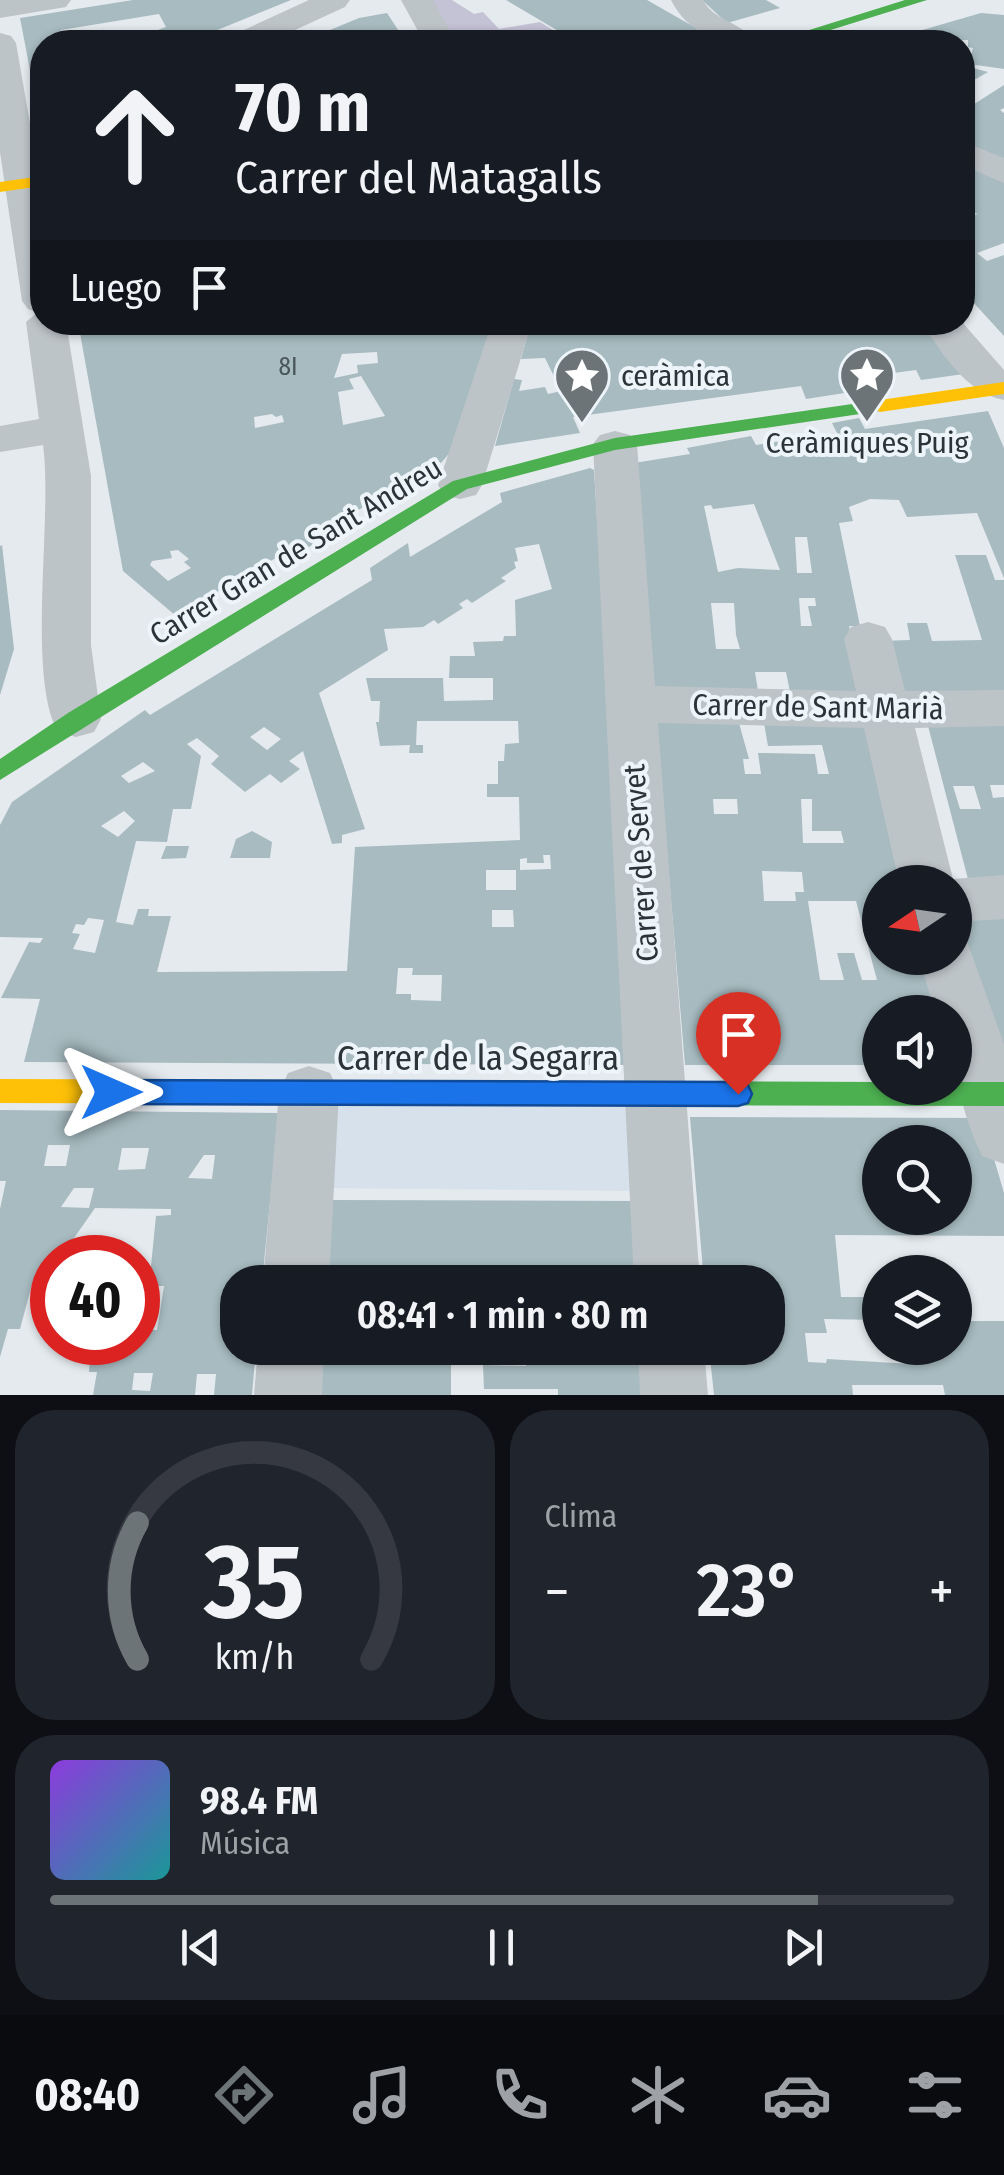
<!DOCTYPE html>
<html lang="es">
<head>
<meta charset="utf-8">
<style>
	:root { --surface:#171b24; --page:#20242c; --text:#f1f3f6; --muted:#9ea1a6; --line:#363941; --accent:#6c7478 }
	body { margin:0; font-family:"Fira Sans Condensed",sans-serif; background:var(--page); color:var(--text); height:100vh; display:flex; flex-direction:column; font-size:38px; white-space:nowrap }
	* { box-sizing:border-box; margin:0 }
	p { font-size:32px; color:var(--muted) }
	.icon { flex:none; width:55px; height:55px; fill:none; stroke:currentColor; stroke-width:2; stroke-linecap:round; stroke-linejoin:round }
	.map { position:relative; height:1395px; overflow:hidden }
	.drawer { display:flex; flex-direction:column; gap:15px; padding:15px; background:#0d0f14; flex:1 }
	.drawer>* { flex:none }
	.guide { position:absolute; left:30px; top:30px; width:945px; height:305px; border-radius:40px; box-shadow:0 2px 8px #0004; background:#171b24; color:var(--text); overflow:hidden }
	.needle { width:65px; rotate:257deg }
	.fabs { position:absolute; left:862px; top:865px; display:grid; gap:20px }
	.fabs a { display:grid; place-items:center; width:110px; height:110px; border-radius:50%; background:var(--surface); box-shadow:0 2px 8px #0004; font-size:50px }
	.speed { position:absolute; left:30px; top:1235px; display:flex; gap:20px; font-size:50px; font-weight:700; text-align:center }
	.speed>* { display:grid; place-content:center; width:130px; height:130px; border-radius:50%; background:var(--surface); box-shadow:0 2px 8px #0004; line-height:1 }
	.speed .limit { border:15px solid #d22; background:#fff; color:#111 }
	.pin { position:absolute; display:grid; place-items:center; width:85px; height:85px; color:#fff; margin:-102px -42px; border-radius:50% 50% 50% 0; rotate:-45deg; box-shadow:0 0 10px #0007 }
	.pin .icon { rotate:45deg }
	.me { position:absolute; width:110px; margin:-55px; rotate:90deg; stroke-linejoin:round; filter:drop-shadow(0 0 8px #0008) }
	.turn { display:flex; align-items:center; gap:35px; height:210px; padding:0 40px; font-size:45px }
	.turn .icon { width:130px; height:130px; stroke-width:2.5 }
	.turn b { display:block; font-size:70px; line-height:85px }
	.then { display:flex; align-items:center; height:95px; padding:0 40px; background:#0003; gap:20px; font-size:38px }
	.big { font-size:75px; font-weight:600; line-height:1.1 }
	.drawer .tile { flex:1; display:flex; flex-direction:column; justify-content:center; gap:15px; min-width:0; padding:0 35px; border-radius:40px; background:var(--page) }
	.drawer .dial { align-items:center; gap:0 }
	.dial svg { height:260px; overflow:visible; fill:none; stroke:var(--line); stroke-width:7; stroke-linecap:round; text-anchor:middle }
	.dial text { fill:var(--text); stroke:none }
	.song { display:flex; align-items:center; gap:30px }
	.cover { width:120px; height:120px; border-radius:15px; background:linear-gradient(135deg,hsl(270 70% 55%),hsl(180 70% 35%)) }
	.played { height:10px; border-radius:5px; background:linear-gradient(90deg,var(--accent) 85%,var(--line) 85%) }
	.keys { display:flex; justify-content:space-around; direction:ltr }
	.heat { display:flex; justify-content:space-between; align-items:center; font-size:55px; direction:ltr }
	.drawer .tiles { flex:1; display:grid; gap:15px; grid-template-columns:1fr 1fr }
	.tile:last-child { grid-column:span 2 }
	.trip { position:absolute; left:220px; top:1265px; width:565px; height:100px; border-radius:40px; background:var(--surface); box-shadow:0 2px 8px #0004; font-weight:600; line-height:100px; text-align:center }
	.tab-bar { display:flex; height:160px; justify-content:space-around; align-items:center; background:#090b0e; color:var(--muted) }
	.tab-bar .icon { width:70px; height:70px }
	.tab-bar .selected { color:var(--accent) }
	.tab-bar b { font-size:45px; color:var(--text) }
	.map>svg:first-child { display:block }
	.green { fill:#c4c2d5 }
	.plaza { fill:#d6e1eb }
	.building { fill:#a7bbc0; fill-rule:evenodd }
	.lines { fill:none; stroke-linecap:round; stroke-linejoin:round }
	.street { fill:#bdc4c8; fill-rule:evenodd }
	.fast { fill:#4caf50; fill-rule:evenodd }
	.slow { fill:#ffc107; fill-rule:evenodd }
	.route { fill:#1a73e8; stroke:#114b97; stroke-width:2.5 }
	.labels { text-anchor:middle; stroke-width:8; stroke-linejoin:round; paint-order:stroke }
	.number-label { font-size:25px; fill:#4a565b }
	.poi-label { font-size:30px; fill:#2b3539; stroke:#edf4fa; text-anchor:start }
	.street-label { font-size:30px; fill:#2b3539; stroke:#edf4fa }
	.near-street-label { font-size:35px; fill:#2b3539; stroke:#edf4fa }
</style>
</head>
<body>
<div class="map">
<svg width="1004" height="1395" viewBox="0 0 1004 1395">
	<rect width="100%" height="100%" fill="#e5eaee"/>
	<!-- green -->
	<path class="green" d="M425,0H452L474,14L483,12L499,29L540,22L572,42H455Z"/>
	<!-- plaza -->
	<path class="plaza" d="M325,1102L633,1106L637,1191L317,1188Z"/>
	<!-- building -->
	<g class="building">
		<path d="M133,0H291L188,42H125L166,27L159,14L61,30L64,42H42V85L33,86L20,18Z"/>
		<path d="M506,0H647L710,36L691,42H577Z"/>
		<path d="M702,0H766L780,8L727,23Z"/>
		<path d="M387,13L406,42H301L359,18Z"/>
		<path d="M981,13L1004,15V69L969,64L966,66L988,72L962,87V55L971,56L973,48L968,47V40L881,42Z"/>
		<path d="M1004,85V108L1000,110L1004,113V163L962,142V106L968,108Z"/>
		<path d="M962,157L1004,178V243L977,253L987,261L1004,255V336L962,290V219L978,214L962,208Z"/>
		<path d="M78,322H493L452,450L442,462L320,532L327,537L287,559L281,555L176,616L123,571ZM377,352L378,363L357,365L358,373L334,378L342,354ZM361,376L385,416L343,425L338,392L354,389L349,379ZM272,414L276,417L282,415L284,422L255,428L254,417ZM178,550L189,559L184,562L191,568L168,581L150,565L152,561L172,558L170,551Z"/>
		<path d="M531,322H920L964,374L921,380L916,370L871,376L877,388L806,399L801,386L573,417L580,433L495,446L514,379L522,380L519,391L545,387L548,394L561,391L545,358L521,359Z"/>
		<path d="M988,411L1004,448V578L977,513L907,517L899,500L870,499L849,507L853,521L839,523L860,626H849L866,697H791L786,672H755L759,697H654L634,463L690,454L687,448L751,436L756,445L837,433L832,423L859,418L865,429ZM754,504L780,570L738,568L718,572L704,506L711,505L713,509ZM795,537H807L812,573H797ZM799,598H815L816,606H808L812,626H801ZM711,603H734L736,635L740,649H716Z"/>
		<path d="M590,468L594,470L631,1065L24,1062L40,999L1,998L29,942L40,943L43,938L0,937V825L12,802L145,710L150,715L372,580L370,568L408,543L410,557L502,502L500,493ZM539,544L552,589L515,600L516,636H504L503,641L473,642L475,656H450L449,678H493V700L444,701L443,678H366L371,701H380L379,722H376L380,746L410,745L409,753H423V745H416L417,721H518L519,743L505,744L504,761H498V784H487V797H519L520,840L355,847L347,971L157,972L171,916H148L149,909H138L133,925L116,922L136,841L167,842L173,809H191L201,756L187,744L197,738L219,756L211,764L245,792L270,774L281,783L300,769L289,761L303,751L332,844L342,843V835L365,829L319,693L388,650L384,629L423,627L434,620L438,624L463,608L459,604L467,599L472,603L506,581L501,578L516,568L514,562L518,561L515,548ZM264,727L281,739L267,750L250,737ZM143,762L155,771L129,783L121,776ZM124,811L135,821L118,837L101,826ZM543,855H550L551,869L520,870V859L527,858V863H544ZM486,870H516V890H486ZM492,910H513L514,927H492ZM88,918L104,920L95,953L73,949L80,934L72,933L76,924L84,925ZM398,968H413L412,975H442L441,1001L411,1000V994H396Z"/>
		<path d="M2,545L14,649L0,695V546Z"/>
		<path d="M955,555H986L995,580H1004V695L896,696L882,641L910,640L907,623H927L932,641L982,640Z"/>
		<path d="M1004,721V785H990L993,798L1004,797V881L969,883L927,722ZM953,786H974L981,809H960Z"/>
		<path d="M656,723H739L749,759H743L745,774H761L758,753L815,754L818,774H829L822,745L768,746L764,723H872L910,882H880V958H931L949,1012H880V1065H685ZM713,799H737L738,814H714ZM801,799H812V831H841L844,843H803ZM762,871L802,872L804,892H795L796,901H764ZM808,901H856L877,980H862L854,953H837L844,980H820Z"/>
		<path d="M252,831L272,842L270,858H230L236,839Z"/>
		<path d="M166,846H189L186,858L161,859Z"/>
		<path d="M1004,912V1065H998L955,915Z"/>
		<path d="M0,1110L279,1113L262,1282H238V1348H256L252,1395H214L216,1374H197L195,1395H93L97,1372H89L90,1356H127L129,1342H138V1330H157L164,1286H149L156,1216L171,1215V1209L95,1208L60,1258H52V1269L43,1283L32,1284L20,1329H8L0,1357V1209L6,1181H0ZM48,1145H70L66,1166H44ZM122,1148H149L145,1169L118,1170ZM204,1155H215L212,1179L188,1178ZM74,1188H94L89,1208L61,1207ZM134,1373H153L150,1391L132,1390Z"/>
		<path d="M690,1117L982,1118L1004,1193V1236L835,1235L841,1297H880V1320L824,1319L827,1333H805L808,1362L826,1363L827,1359L911,1364L910,1348H955V1321H1004V1395H945L943,1385H852L853,1395H714L709,1348H768V1282H704ZM880,1142H955V1218H880Z"/>
		<path d="M331,1200L639,1201L644,1282H585L584,1268L561,1267L562,1282H325Z"/>
		<path d="M320,1348L451,1349V1395H317Z"/>
		<path d="M648,1348L651,1395H558V1389H484L483,1365L526,1366V1349Z"/>
	</g>
	<g class="lines">
		<!-- street -->
		<g class="street">
			<path d="M0,0H71L66,7L0,18Z"/>
			<path d="M309,0H350L345,7L269,42H228L233,35Z"/>
			<path d="M401,0H433L456,42H424Z"/>
			<path d="M671,0H703C713,20 740,22 753,39L751,42C715,42 688,33 671,0Z"/>
			<path d="M0,33L11,36L16,43L42,192V322H66L91,476V645L101,719L94,732L76,737L58,732C26,675 53,519 43,445L0,452V426L39,419L26,322L38,312L28,309L22,301L0,152Z"/>
			<path d="M962,141L1004,158V183L962,165Z"/>
			<path d="M492,322H532L482,485L476,495L460,499L444,495L438,485Z"/>
			<path d="M921,322H962L1004,370V400C966,393 942,353 921,322Z"/>
			<path d="M615,431L630,435L637,444L655,686L856,691L844,639L851,627L868,622L885,627L892,639L905,691L1004,690V726L915,728L953,879L1004,875V919L955,922V882H899L864,728L658,723L700,1282H634L593,444L600,435Z"/>
			<path d="M955,937L967,941L1004,1044V1164L982,1156C957,1103 955,1070 955,1012H935L919,958H955Z"/>
			<path d="M309,1066L330,1073L339,1092L329,1282H263L279,1092L288,1073Z"/>
			<path d="M258,1348H324L322,1395H254Z"/>
			<path d="M638,1348H704L708,1395H640Z"/>
		</g>
		<!-- fast -->
		<g class="fast">
			<path d="M905,0H927L792,42H771Z"/>
			<path d="M880,400L887,402V410L615,450L467,489L0,780V759L68,713L453,481L615,438Z"/>
			<path d="M588,1081L880,1082V1088H955V1082H1004V1106L588,1105L578,1101L574,1093L578,1085Z"/>
		</g>
		<!-- slow -->
		<g class="slow">
			<path d="M42,176V186L0,192V182Z"/>
			<path d="M1004,382V394L880,412L871,406L880,400Z"/>
			<path d="M0,1079L588,1081L598,1085L602,1093L598,1101L588,1105L0,1103Z"/>
		</g>
	</g>
	<!-- route -->
	<path class="route" d="M111,1080L738,1082L748,1085L752,1094L748,1103L738,1106L111,1104L101,1100L97,1092L101,1083Z"/>
	<!-- icons -->
	<defs>
		<g id="sight-pin" transform="scale(2.875)"><path d="M0 17L-7.5 6A9.5 9.5 0 1 1 7.5 6Z" fill="#6c7478" stroke="#edf4fa"/><path d="M0-6L1.8-2.2L6-1.7L2.9 1.2L3.7 5.4L0 3.3L-3.7 5.4L-2.9 1.2L-6-1.7L-1.8-2.2Z" fill="#fff"/></g>
	</defs>
	<g fill-rule="evenodd">
		<use href="#sight-pin" x="867" y="375"/>
		<use href="#sight-pin" x="582" y="376"/>
	</g>
	<g class="labels">
		<!-- number labels -->
		<g class="number-label">
			<text x="288" y="375">8I</text>
		</g>
		<!-- poi labels -->
		<g class="poi-label">
			<text x="621" y="386">ceràmica</text>
			<text x="867" y="453" text-anchor="middle">Ceràmiques Puig</text>
		</g>
		<!-- street labels -->
		<g class="street-label">
			<text transform="translate(296 551) rotate(-31)" y="10">Carrer Gran de Sant Andreu</text>
			<text transform="translate(818 707) rotate(1)" y="10">Carrer de Sant Marià</text>
			<text transform="translate(641 863) rotate(-94)" y="10">Carrer de Servet</text>
		</g>
		<!-- near-street labels -->
		<g class="near-street-label">
			<text x="478" y="1070">Carrer de la Segarra</text>
		</g>
	</g>
</svg>
<div class="fabs">
<a><svg class="needle" viewBox="-14 -14 28 28"><path d="M0-13l5 13h-10z" fill="#e53935"/><path d="M0 13l5-13h-10z" fill="#9ea1a6"/></svg></a>
<a><svg class="icon" aria-label="sound" viewBox="0 0 24 24"><path d="M4 9h4l5-4v14l-5-4H4zM17 9q2 3 0 6"/></svg></a>
<a><svg class="icon" aria-label="search" viewBox="0 0 24 24"><circle cx="10" cy="10" r="6"/><path d="M15 15l6 6"/></svg></a>
<a><svg class="icon" aria-label="layers" viewBox="0 0 24 24"><path d="M12 4l9 5-9 5-9-5zM3 14l9 5 9-5"/></svg></a>
</div>
<div class="speed"><div class="limit">40</div></div>
<div class="pin" style="left:738px;top:1094px;background:#d93025"><svg class="icon" aria-label="arrive" viewBox="0 0 24 24"><path d="M6 21V4h12l-3 4 3 4H6"/></svg></div>
<svg class="me" style="left:111px;top:1092px" viewBox="-20 -20 40 40"><path d="M0-17L14 15 0 8-14 15z" fill="#1a73e8" stroke="#fff" stroke-width="4"/></svg>
<div class="trip">08:41 · 1 min · 80 m</div>
<div class="guide">
<div class="turn"><svg class="icon" aria-label="ahead" viewBox="0 0 24 24"><path d="M12 20V5M6 11l6-6 6 6"/></svg><div><b>70 m</b>Carrer del Matagalls</div></div>
<div class="then">Luego<svg class="icon" aria-label="arrive" viewBox="0 0 24 24"><path d="M6 21V4h12l-3 4 3 4H6"/></svg></div>
</div>
</div>
<section class="drawer">
<div class="tiles">
<div class="tile dial"><svg viewBox="0 0 100 80">
<path d="M14 69A42 42 0 1 1 86 69"/>
<path d="M14 69A42 42 0 0 1 14 27" stroke="#6c7478"/>
<text x="50" y="56" font-size="32" font-weight="700">35</text>
<text x="50" y="72" font-size="11">km/h</text>
</svg></div>
<div class="tile"><p>Clima</p>
<div class="heat"><a>−</a><b class="big">23°</b><a>+</a></div>
</div>
<div class="tile">
<div class="song"><i class="cover"></i><div><b>98.4 FM</b><p>Música</p></div></div>
<div class="played"></div>
<div class="keys"><svg class="icon" aria-label="previous" viewBox="0 0 24 24"><path d="M18 5L8 12l10 7zM5 5v14"/></svg><svg class="icon" aria-label="pause" viewBox="0 0 24 24"><path d="M8 5v14M16 5v14"/></svg><svg class="icon" aria-label="next" viewBox="0 0 24 24"><path d="M6 5l10 7-10 7zM19 5v14"/></svg></div>
</div>
</div>
</section>
<nav class="tab-bar">
<b>08:40</b>
<svg class="icon selected" aria-label="directions" viewBox="0 0 24 24"><path d="M12 3l9 9-9 9-9-9zM9 14v-3h6M13 9l2 2-2 2"/></svg>
<svg class="icon" aria-label="music" viewBox="0 0 24 24"><path d="M9 18V5l10-2v13"/><circle cx="6" cy="18" r="3"/><circle cx="16" cy="16" r="3"/></svg>
<svg class="icon" aria-label="phone" viewBox="0 0 24 24"><path d="M5 4h4l2 5-3 2q2 4 5 5l2-3 5 2v4C11 20 4 13 5 4z"/></svg>
<svg class="icon" aria-label="climate" viewBox="0 0 24 24"><path d="M12 3v18M4 7l16 10M4 17L20 7"/></svg>
<svg class="icon" aria-label="car" viewBox="0 0 24 24"><path d="M5 17H2v-5l4-1 3-4h7l3 4 3 1v5h-3M9 17h6M6 11h13"/><circle cx="7" cy="17" r="2"/><circle cx="17" cy="17" r="2"/></svg>
<svg class="icon" aria-label="filters" viewBox="0 0 24 24"><path d="M4 7h16M4 17h16"/><circle cx="9" cy="7" r="2"/><circle cx="15" cy="17" r="2"/></svg>
</nav>
</body>
</html>
